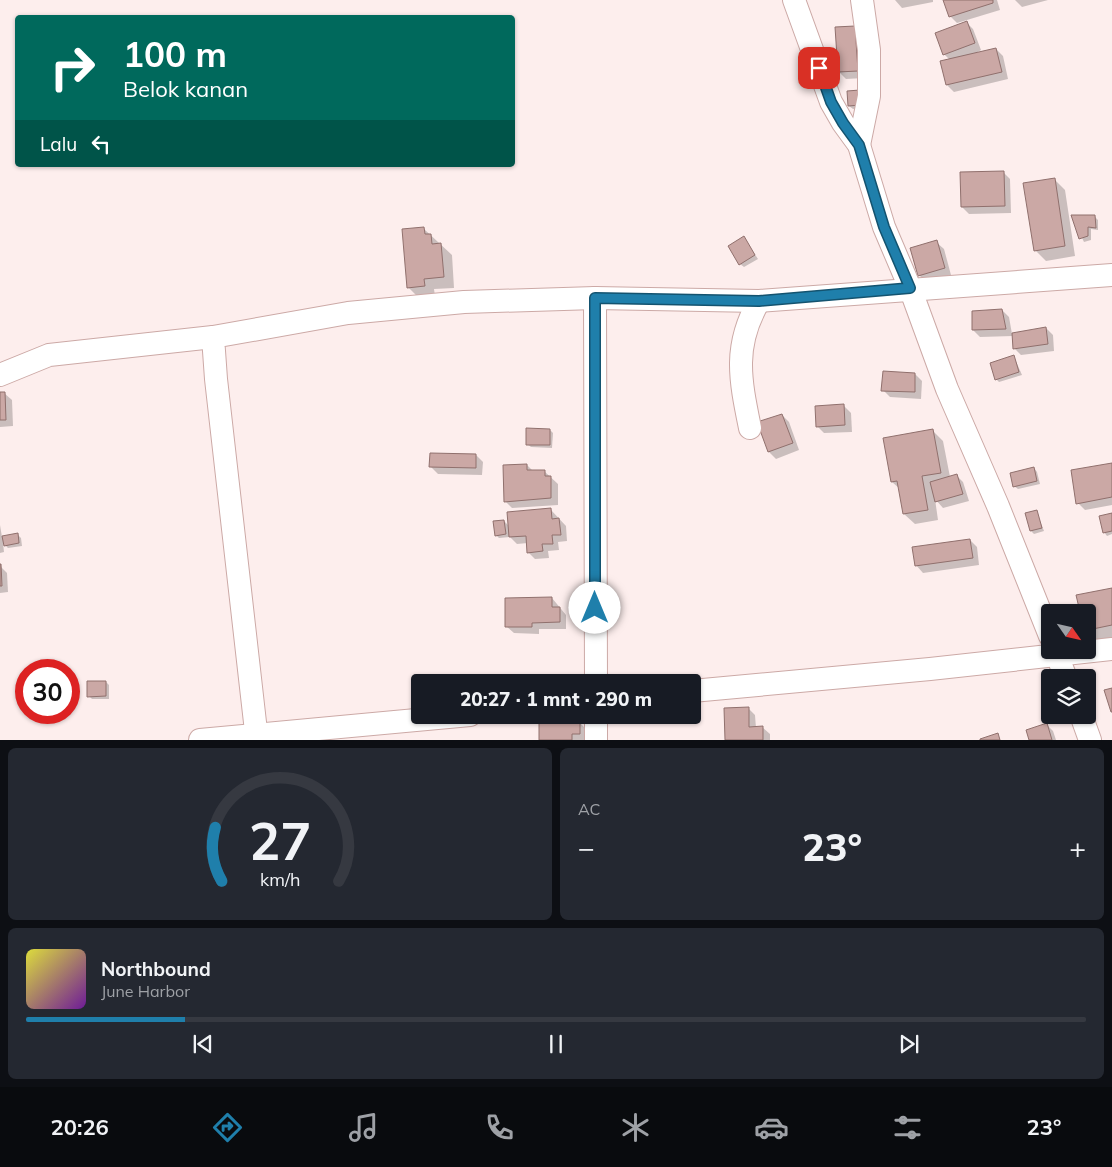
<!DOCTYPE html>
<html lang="id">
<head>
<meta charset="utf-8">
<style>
	:root { --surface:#171b24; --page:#242831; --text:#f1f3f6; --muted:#9ea1a6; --line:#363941; --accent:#1f7fab }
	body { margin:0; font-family:Mulish,sans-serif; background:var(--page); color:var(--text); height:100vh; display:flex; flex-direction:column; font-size:19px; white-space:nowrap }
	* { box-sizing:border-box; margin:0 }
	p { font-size:16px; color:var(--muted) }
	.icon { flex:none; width:28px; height:28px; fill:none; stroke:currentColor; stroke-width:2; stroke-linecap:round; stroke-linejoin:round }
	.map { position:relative; height:740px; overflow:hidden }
	.drawer { display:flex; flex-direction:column; gap:8px; padding:8px; background:#0d0f14; flex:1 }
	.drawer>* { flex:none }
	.top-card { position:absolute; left:15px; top:15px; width:500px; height:152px; border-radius:5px; box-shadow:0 1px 4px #0004; background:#00695c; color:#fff; overflow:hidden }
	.needle { width:32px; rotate:124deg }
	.buttons { position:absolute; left:1041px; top:604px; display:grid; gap:10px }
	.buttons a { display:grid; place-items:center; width:55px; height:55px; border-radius:5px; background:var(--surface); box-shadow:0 1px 4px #0004; font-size:25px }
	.speed { position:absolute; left:15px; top:659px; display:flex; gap:10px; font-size:25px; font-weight:700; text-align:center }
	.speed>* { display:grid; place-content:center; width:65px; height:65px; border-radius:50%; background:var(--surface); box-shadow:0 1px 4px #0004; line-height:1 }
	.speed .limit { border:8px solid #d22; background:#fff; color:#111 }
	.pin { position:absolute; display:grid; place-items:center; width:42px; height:42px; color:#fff; margin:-21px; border-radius:10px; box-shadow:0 2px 8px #0006 }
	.me { position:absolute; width:55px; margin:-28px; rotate:0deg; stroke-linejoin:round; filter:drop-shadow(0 0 4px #0008) }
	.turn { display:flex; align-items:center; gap:18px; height:105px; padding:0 25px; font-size:22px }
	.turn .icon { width:65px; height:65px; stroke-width:2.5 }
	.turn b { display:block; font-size:35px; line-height:42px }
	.then { display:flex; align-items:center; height:48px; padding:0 25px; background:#0003; gap:10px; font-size:19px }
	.big { font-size:38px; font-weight:800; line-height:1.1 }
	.drawer .widget { flex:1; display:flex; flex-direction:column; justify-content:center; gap:8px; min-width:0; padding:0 18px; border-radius:8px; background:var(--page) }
	.drawer .dial { align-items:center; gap:0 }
	.dial svg { height:130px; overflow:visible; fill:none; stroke:var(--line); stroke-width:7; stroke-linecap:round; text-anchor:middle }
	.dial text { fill:var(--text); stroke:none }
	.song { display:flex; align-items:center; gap:15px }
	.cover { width:60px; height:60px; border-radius:8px; background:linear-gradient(135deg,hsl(60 70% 55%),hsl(280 70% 35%)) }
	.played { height:5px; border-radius:2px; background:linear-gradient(90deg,var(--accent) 15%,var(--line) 15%) }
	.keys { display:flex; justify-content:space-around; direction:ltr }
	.heat { display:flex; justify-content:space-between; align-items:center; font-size:28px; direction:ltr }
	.drawer .tiles { flex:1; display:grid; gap:8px; grid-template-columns:1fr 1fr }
	.widget:last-child { grid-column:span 2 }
	.trip { position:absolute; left:411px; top:674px; width:290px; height:50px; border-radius:5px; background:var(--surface); box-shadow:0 1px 4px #0004; font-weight:800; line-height:50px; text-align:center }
	.dock { display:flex; height:80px; justify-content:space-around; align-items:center; background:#090b0e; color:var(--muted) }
	.dock .icon { width:35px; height:35px }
	.dock .on { color:var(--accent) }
	.dock b { font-size:22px; color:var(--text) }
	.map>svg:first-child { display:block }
	.shadow { fill:#0003 }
	.building { fill:#cba8a5; stroke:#90706d }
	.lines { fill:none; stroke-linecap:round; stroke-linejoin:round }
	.minor-casing { stroke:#cca9a6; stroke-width:24 }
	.minor { stroke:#fff; stroke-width:22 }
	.route-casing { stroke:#14536f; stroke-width:12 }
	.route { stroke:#1f7fab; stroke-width:9 }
</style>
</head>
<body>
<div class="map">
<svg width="1112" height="740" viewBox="0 0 1112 740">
	<rect width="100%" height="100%" fill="#fdeeed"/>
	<!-- shadow -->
	<g class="shadow">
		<path d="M895,0H933V2L902,8Z"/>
		<path d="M945,0H997L1000,10L957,23L950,16Z"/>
		<path d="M1015,0H1048L1022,7Z"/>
		<path d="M966,22L973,29L981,50L973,55L996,49L1003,56L1008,79L954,92L947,85L950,60L944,54Z"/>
		<path d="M854,27L864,78L846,79L839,72Z"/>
		<path d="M860,91L864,108L853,109L849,106Z"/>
		<path d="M1003,172L1010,179L1011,213L969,214L962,207Z"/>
		<path d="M1054,179L1065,190L1075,256L1046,261L1035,250Z"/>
		<path d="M1072,217H1095L1098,220V230L1091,229V240L1084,242Z"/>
		<path d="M424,229L452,255L454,288L434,289L435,296L419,298L408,287Z"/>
		<path d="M744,238L758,259L744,267L740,264Z"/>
		<path d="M936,242L944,249L951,275L926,282L919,275Z"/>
		<path d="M1002,310L1009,317L1012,334L1046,328L1053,335L1054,351L1021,355L1014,348L1013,336L980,337L973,330Z"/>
		<path d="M1014,357L1022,375L999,382L996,379Z"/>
		<path d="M915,374L922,381L921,399L890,397L883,390Z"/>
		<path d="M4,393L12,400L13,426L0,427V394Z"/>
		<path d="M844,406L851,413L852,432L824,433L817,426Z"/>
		<path d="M782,415L789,422L799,450L776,459L769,452Z"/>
		<path d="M550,430L553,433L552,448L531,447L527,444Z"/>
		<path d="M932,430L943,441L950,477L956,475L963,482L969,501L943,508L935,499L938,520L915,524L904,514L900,489L892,482Z"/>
		<path d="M476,455L483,462L482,475L438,474L431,467Z"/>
		<path d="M527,465L533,471H544L558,484V505L512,508L505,501Z"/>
		<path d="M1112,465V505L1085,510L1078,503Z"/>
		<path d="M1034,468L1037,472L1040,484L1018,489L1014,486Z"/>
		<path d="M551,510L566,526L567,541L558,542L559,550L548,551L549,558L535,559L528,552V543L517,544L510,537L499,538L496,535L504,521L510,527Z"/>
		<path d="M1036,511L1044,531L1034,534L1031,531Z"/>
		<path d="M1112,514V534L1107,536L1104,532Z"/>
		<path d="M0,525L2,537L18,535L21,538L22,546L8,548L3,543L4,552L0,553Z"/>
		<path d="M970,540L977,547L979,565L923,573L916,565Z"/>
		<path d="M0,566L7,573L8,592L0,593Z"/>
		<path d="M1112,589V638L1095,641L1088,633V612H1081L1078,596Z"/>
		<path d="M552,598L566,615V629H539V634L514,633L506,626Z"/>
		<path d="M106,682L109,685V699H92L89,696Z"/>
		<path d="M748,708L755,715L756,728L762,727L770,734V740H726Z"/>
		<path d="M579,722L586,729V740H540Z"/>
		<path d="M1046,724L1053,731L1056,740H1030Z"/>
	</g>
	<!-- building -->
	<g class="building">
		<path d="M943,0H993V3L949,17Z"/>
		<path d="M967,21L975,43L943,55L935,33Z"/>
		<path d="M855,26L858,71L838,72L835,27Z"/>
		<path d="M996,48L1002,72L946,85L940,61Z"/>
		<path d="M860,90L861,105L848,106L847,91Z"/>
		<path d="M1004,171L1005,206L961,207L960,172Z"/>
		<path d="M1055,178L1065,246L1034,251L1023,183Z"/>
		<path d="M1071,215H1095L1096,228L1088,227V236L1079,239Z"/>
		<path d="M424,227L425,234H431L432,244L441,243L444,277L424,279L425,286L407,288L402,229Z"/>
		<path d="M744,236L755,255L739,265L728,246Z"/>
		<path d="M937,240L945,268L918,276L910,248Z"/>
		<path d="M1002,309L1006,329L972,330V311Z"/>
		<path d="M1046,327L1048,344L1013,349L1012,333Z"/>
		<path d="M1014,355L1019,372L995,380L990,363Z"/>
		<path d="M883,371L915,373V392L881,391Z"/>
		<path d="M0,392H5L6,420H0Z"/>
		<path d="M844,404L845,425L816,427L815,406Z"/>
		<path d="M782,414L793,443L768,452L757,422Z"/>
		<path d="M526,428L550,429V445H526Z"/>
		<path d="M933,429L941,473L922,476L928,510L903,514L897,481L891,482L883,438Z"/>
		<path d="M430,453L476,454V468L429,467Z"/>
		<path d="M1112,463V497L1076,504L1071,470Z"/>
		<path d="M527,464V470H545V476H551V498L504,502L503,465Z"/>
		<path d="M1034,467L1037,481L1013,487L1010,473Z"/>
		<path d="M957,474L963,494L935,502L930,482Z"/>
		<path d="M551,508L552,519L559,518L561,535H552L553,544H542L543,551L527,553L526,536L509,537L507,512Z"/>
		<path d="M1037,510L1042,528L1030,531L1025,513Z"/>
		<path d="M1112,513V531L1103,533L1099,516Z"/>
		<path d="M504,520L506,534L495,536L493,521Z"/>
		<path d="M18,533L19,543L4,546L2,536Z"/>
		<path d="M970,539L973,558L915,566L912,547Z"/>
		<path d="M1,564L2,586H0V564Z"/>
		<path d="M1112,588V625L1088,630V612H1080L1076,595Z"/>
		<path d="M552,597V607H560V622L532,623V627H505V598Z"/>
		<path d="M87,681H106V696L87,697Z"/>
		<path d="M1112,688V712H1111L1104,690Z"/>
		<path d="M749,707V727L763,726V740H725L724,708Z"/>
		<path d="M580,720V734H572V740H539V721Z"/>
		<path d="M1047,723L1052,740H1029L1026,730Z"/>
		<path d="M998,733L1000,740H980V739Z"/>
	</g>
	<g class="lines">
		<!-- minor casing -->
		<g class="minor-casing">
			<g id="minor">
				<path d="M794,0L831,102L843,123L859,145L884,227L910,288L947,389L998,506L1050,636"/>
				<path d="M859,145L869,96V50L862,0"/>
				<path d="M595,298L596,682"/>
				<path d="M0,375L49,355L213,337"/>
				<path d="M750,428C740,379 733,346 759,301"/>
				<path d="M1055,650L1066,678"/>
				<path d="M692,691L930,669L1112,649"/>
				<path d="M596,715V740"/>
				<path d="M1081,715L1090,740"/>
				<path d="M200,740L470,715"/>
				<path d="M257,740L216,379L213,337L348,313L464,302L595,298L759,301L1112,275"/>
			</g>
		</g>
		<!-- minor -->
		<use href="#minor" class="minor"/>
	</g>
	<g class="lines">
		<!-- route casing -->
		<g class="route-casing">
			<path id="route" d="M595,608V298L759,301L910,288L884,227L859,145L843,123L831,102L819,68"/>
		</g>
		<!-- route -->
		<use href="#route" class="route"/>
	</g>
</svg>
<div class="buttons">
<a><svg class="needle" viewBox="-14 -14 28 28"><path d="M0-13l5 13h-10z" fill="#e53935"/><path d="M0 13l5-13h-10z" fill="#9ea1a6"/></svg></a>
<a><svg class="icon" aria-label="layers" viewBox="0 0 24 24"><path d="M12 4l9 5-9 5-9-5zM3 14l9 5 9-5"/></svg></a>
</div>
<div class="speed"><div class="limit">30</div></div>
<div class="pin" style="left:819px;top:68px;background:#d93025"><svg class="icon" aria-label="arrive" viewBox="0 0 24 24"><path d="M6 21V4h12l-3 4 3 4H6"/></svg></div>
<svg class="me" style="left:595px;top:608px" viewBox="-20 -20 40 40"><circle r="19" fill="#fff"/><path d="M0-13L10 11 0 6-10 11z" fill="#1f7fab"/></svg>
<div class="trip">20:27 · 1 mnt · 290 m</div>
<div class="top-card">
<div class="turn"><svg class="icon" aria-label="right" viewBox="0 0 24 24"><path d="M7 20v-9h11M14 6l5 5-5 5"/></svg><div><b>100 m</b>Belok kanan</div></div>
<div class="then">Lalu<svg class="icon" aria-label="left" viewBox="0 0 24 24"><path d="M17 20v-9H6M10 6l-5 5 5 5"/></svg></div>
</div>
</div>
<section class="drawer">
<div class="tiles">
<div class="widget dial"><svg viewBox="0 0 100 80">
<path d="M14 69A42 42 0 1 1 86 69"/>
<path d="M14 69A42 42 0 0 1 10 36" stroke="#1f7fab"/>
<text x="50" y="56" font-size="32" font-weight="700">27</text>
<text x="50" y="72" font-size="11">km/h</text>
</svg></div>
<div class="widget"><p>AC</p>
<div class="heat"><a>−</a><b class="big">23°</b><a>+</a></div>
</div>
<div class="widget">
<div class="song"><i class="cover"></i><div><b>Northbound</b><p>June Harbor</p></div></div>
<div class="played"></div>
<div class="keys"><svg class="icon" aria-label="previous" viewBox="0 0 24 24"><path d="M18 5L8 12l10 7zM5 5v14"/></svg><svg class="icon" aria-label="pause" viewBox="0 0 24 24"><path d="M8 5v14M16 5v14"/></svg><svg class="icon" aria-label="next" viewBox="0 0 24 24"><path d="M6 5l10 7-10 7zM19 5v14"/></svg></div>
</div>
</div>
</section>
<nav class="dock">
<b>20:26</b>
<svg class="icon on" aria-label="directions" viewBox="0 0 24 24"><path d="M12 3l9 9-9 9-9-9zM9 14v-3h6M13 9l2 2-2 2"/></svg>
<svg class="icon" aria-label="music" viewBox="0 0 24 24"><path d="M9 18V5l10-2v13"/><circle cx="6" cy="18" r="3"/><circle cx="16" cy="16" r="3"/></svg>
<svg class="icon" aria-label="phone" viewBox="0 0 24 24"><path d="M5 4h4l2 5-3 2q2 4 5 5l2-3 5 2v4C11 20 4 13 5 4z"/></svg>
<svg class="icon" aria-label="climate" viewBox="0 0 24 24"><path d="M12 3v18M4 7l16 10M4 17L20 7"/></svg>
<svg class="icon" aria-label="car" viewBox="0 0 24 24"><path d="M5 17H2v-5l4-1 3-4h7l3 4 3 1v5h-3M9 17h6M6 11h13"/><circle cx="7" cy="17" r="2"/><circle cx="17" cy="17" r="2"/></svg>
<svg class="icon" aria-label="filters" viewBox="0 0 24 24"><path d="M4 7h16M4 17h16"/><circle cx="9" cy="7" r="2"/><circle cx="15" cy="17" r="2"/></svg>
<b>23°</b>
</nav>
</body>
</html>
